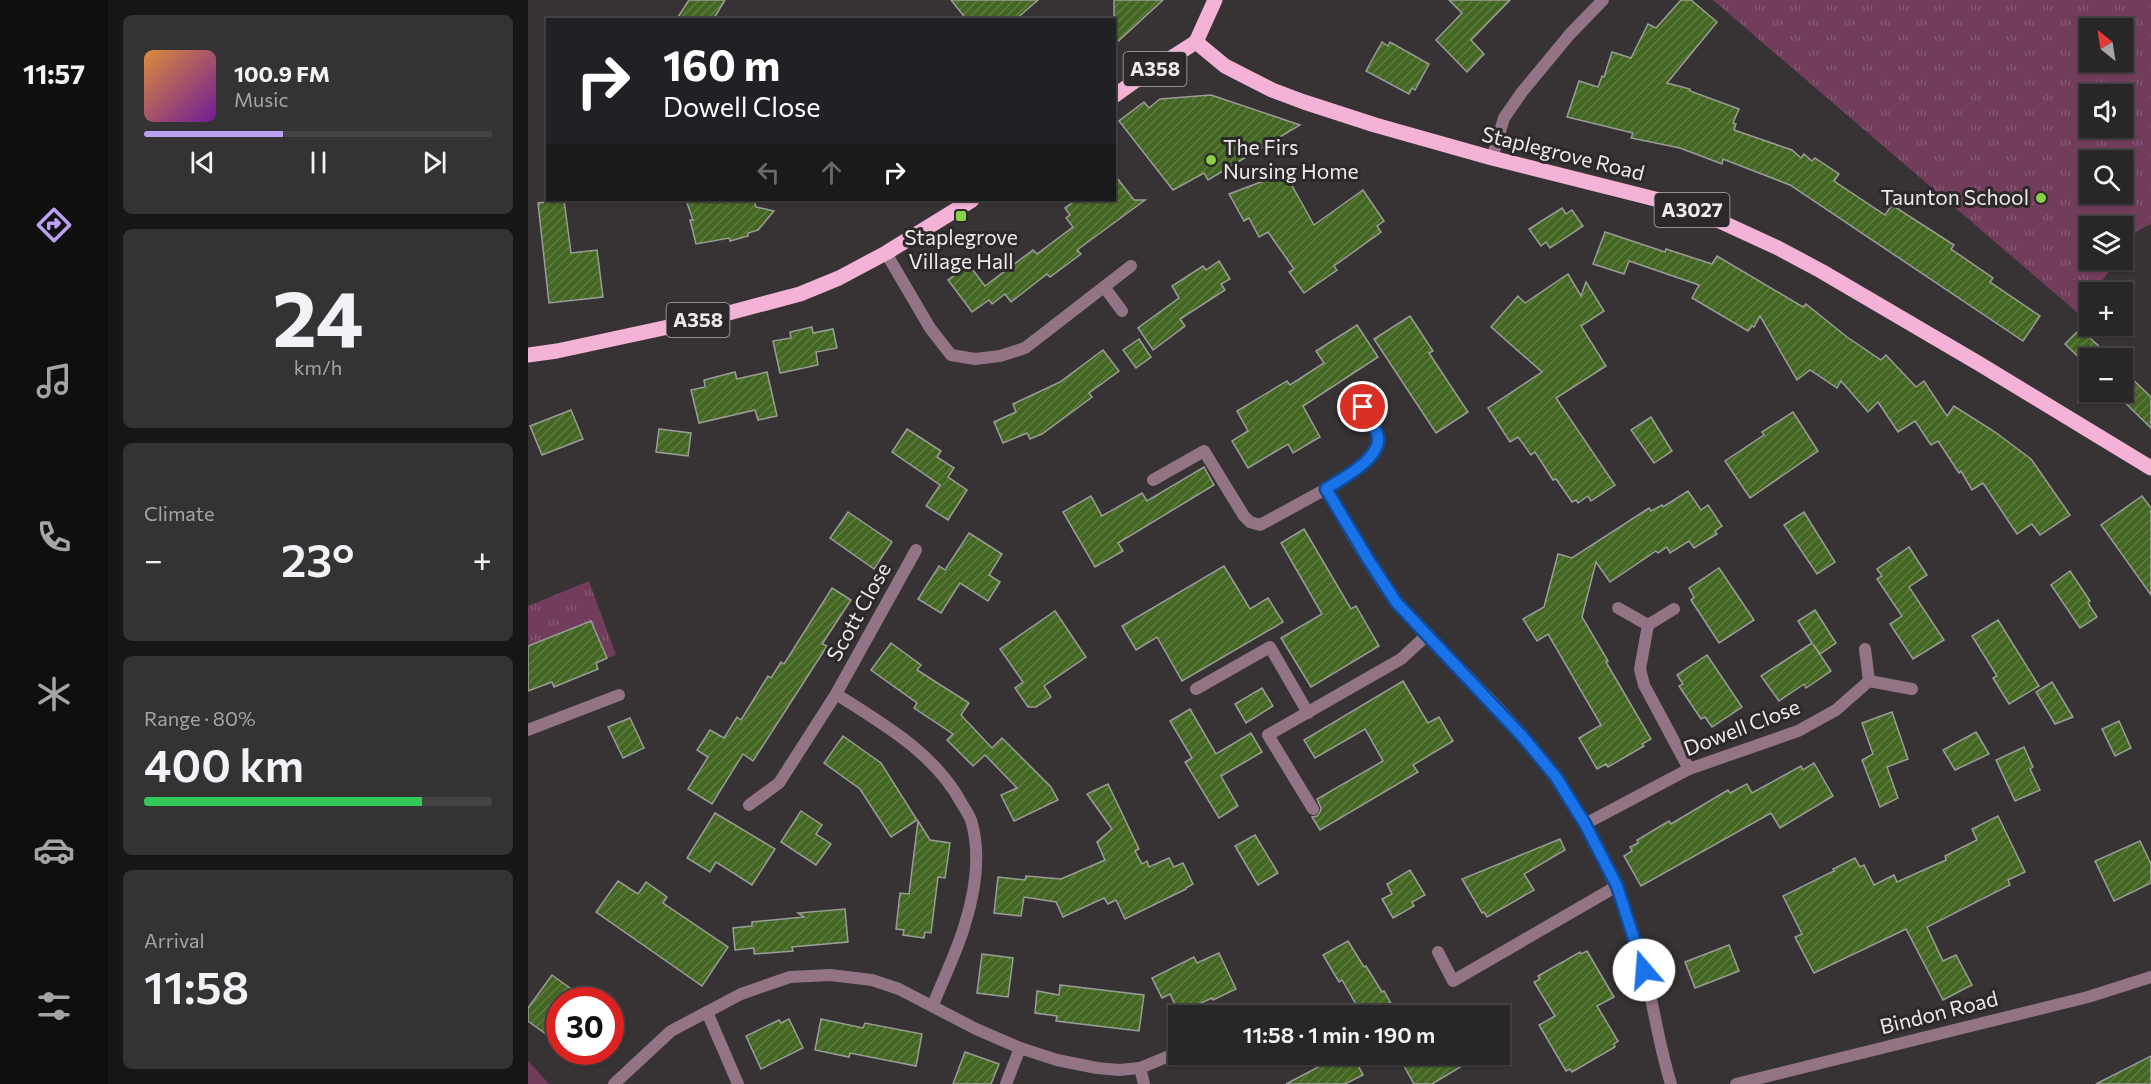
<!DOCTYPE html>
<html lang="en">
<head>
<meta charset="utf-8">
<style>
	:root { --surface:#292627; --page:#353233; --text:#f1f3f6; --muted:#a5a5a7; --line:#454344; --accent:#bca0f2 }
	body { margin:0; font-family:Commissioner,sans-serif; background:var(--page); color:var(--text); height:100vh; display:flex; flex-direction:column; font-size:22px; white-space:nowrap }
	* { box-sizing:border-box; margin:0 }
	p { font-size:20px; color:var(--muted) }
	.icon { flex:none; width:33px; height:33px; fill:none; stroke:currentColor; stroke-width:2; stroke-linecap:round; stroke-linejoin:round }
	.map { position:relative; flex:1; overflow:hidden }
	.panel { display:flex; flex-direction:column; gap:15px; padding:15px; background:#171515; width:420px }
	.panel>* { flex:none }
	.guide { position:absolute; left:18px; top:18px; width:570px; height:183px; border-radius:0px; box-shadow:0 2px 4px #0004,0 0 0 2px var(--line); background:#202124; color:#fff; overflow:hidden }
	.needle { width:39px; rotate:330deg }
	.controls { position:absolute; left:1551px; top:18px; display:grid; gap:12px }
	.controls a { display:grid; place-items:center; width:54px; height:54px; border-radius:0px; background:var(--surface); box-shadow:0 2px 4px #0004,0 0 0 2px var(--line); font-size:30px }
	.speed { position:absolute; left:18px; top:987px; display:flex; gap:12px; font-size:30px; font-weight:700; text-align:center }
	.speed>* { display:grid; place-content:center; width:78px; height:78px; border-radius:50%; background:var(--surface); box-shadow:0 2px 4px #0004,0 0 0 2px var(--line); line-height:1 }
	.speed .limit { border:9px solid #d22; background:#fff; color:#111 }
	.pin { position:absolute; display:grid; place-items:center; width:51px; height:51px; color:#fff; margin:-26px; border:3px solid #fff; border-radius:50%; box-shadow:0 2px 6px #0007 }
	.me { position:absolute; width:66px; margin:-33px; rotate:342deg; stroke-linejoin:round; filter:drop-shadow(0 0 4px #0008) }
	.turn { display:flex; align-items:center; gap:21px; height:126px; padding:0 18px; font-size:27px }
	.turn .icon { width:78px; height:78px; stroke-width:2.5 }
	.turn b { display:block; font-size:42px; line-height:51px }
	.lanes { display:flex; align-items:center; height:57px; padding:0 18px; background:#0003; justify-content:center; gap:30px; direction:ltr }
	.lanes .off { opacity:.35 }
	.big { font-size:45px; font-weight:600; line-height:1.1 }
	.panel .widget { flex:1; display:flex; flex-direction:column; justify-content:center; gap:9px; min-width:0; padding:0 21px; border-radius:9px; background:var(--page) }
	.panel .dial { align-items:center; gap:0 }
	.dial b { font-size:78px; line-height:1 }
	.song { display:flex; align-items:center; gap:18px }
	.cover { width:72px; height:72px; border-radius:9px; background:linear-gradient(135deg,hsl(30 70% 55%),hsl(280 70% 35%)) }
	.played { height:6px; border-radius:3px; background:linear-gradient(90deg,var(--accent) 40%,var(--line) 40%) }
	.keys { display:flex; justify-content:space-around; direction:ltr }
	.heat { display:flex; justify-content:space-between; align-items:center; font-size:33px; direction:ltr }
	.charge { height:9px; border-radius:4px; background:linear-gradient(90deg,#34c759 80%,var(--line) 0) }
	.trip { position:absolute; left:640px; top:1005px; width:342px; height:60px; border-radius:0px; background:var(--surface); box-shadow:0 2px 4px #0004,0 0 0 2px var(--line); font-weight:600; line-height:60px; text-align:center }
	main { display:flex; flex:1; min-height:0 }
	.tabs { display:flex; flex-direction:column; width:108px; justify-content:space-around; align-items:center; background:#100f10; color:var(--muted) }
	.tabs .icon { width:42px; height:42px }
	.tabs .active { color:var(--accent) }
	.tabs b { font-size:27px; color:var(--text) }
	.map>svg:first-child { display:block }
	.grass { fill:url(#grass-tufts); fill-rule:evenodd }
	.building { fill:url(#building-hatch); stroke:#9a9d98; stroke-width:1.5 }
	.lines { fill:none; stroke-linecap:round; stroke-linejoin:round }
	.street { stroke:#937484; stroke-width:12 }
	.primary { stroke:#f3b2d6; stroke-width:15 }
	.route-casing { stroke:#114b97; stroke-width:15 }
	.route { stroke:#1a73e8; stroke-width:10 }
	.poi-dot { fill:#8bce47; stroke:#2d282a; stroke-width:2 }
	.labels { text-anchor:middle; stroke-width:6; stroke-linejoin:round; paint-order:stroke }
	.shield { fill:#2d282a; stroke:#b4b0b2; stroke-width:1.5 }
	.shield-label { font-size:20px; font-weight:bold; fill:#eeeaec }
	.poi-label { font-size:21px; fill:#eeeaec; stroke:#2d282a; text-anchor:start }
	.street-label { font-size:21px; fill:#eeeaec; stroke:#2d282a }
</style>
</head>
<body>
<main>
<nav class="tabs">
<b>11:57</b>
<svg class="icon active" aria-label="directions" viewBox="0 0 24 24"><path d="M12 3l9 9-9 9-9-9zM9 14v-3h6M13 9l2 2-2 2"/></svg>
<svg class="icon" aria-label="music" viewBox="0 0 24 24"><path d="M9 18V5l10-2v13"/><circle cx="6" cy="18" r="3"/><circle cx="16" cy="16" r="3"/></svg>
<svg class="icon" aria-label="phone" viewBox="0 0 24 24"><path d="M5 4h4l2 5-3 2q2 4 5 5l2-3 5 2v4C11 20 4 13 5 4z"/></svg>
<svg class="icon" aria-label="climate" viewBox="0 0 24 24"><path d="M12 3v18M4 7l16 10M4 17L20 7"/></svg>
<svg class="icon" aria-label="car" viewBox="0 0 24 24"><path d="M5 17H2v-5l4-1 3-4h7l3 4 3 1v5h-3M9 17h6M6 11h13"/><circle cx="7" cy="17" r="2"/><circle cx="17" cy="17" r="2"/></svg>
<svg class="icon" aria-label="filters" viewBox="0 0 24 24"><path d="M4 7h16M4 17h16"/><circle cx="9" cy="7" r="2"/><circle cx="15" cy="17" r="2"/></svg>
</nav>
<section class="panel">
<div class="widget">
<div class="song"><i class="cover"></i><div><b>100.9 FM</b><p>Music</p></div></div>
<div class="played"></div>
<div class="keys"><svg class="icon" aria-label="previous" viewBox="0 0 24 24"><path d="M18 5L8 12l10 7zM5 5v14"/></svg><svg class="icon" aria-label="pause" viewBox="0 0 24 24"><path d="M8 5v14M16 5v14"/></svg><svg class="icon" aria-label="next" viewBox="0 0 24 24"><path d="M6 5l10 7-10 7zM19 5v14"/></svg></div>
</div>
<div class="widget dial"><b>24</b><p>km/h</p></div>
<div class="widget"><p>Climate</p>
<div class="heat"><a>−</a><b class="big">23°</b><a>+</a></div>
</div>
<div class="widget"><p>Range · 80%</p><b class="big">400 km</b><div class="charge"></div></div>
<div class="widget"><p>Arrival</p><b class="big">11:58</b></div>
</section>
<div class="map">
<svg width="1623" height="1084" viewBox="0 0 1623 1084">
	<defs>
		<pattern id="grass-tufts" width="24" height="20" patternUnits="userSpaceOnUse" patternTransform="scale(1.5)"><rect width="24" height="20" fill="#713d5b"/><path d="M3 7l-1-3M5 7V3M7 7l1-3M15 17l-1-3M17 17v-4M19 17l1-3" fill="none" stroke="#865973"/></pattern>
		<pattern id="building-hatch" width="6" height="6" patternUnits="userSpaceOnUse" patternTransform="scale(1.5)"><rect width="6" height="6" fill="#446623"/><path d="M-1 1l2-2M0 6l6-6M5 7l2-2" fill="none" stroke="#5f7c43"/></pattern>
	</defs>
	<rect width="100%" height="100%" fill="#373234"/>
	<!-- grass -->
	<g class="grass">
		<path d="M1185,0H1623V224L1609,231L1595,251L1594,226H1562V260H1589L1566,292H1562L1561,299L1551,314ZM1562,28H1594V62H1562ZM1562,94H1594V128H1562ZM1562,160H1594V194H1562Z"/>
		<path d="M61,581L88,655L79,658L63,621L0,646V606Z"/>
		<path d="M0,1061L21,1084H0Z"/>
	</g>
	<!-- building -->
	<g class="building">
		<path d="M161,0H197L185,20H148Z"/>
		<path d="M423,0H510L487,20H439Z"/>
		<path d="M586,0H635L586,45Z"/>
		<path d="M921,0H982L943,40L956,54L939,72L908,40L934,13Z"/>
		<path d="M1153,0H1163L1189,22L1139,83L1162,89V91L1211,109L1205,123L1208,124L1206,130L1264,150L1273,158L1276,154L1284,161L1287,158L1311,174L1306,181L1357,215L1364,205L1426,245L1423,249L1465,278L1462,282L1512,316L1495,341L1262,185L1195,159L1194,164L1152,148L1103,138L1105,133L1039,117L1051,81L1070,87L1074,76L1076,77L1084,52L1103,58L1120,24L1128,28Z"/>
		<path d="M854,42L860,46L862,42L901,64L887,90L884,88L881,94L838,71Z"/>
		<path d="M683,95L772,125L680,180L676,173L645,190L591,121L616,102L621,108L632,99Z"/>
		<path d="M757,173L786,225L835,190L856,221L849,226L853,232L806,266L809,270L776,293L761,272L766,269L740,232L731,237L721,218L716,221L701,194Z"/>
		<path d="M586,174L606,200H617L549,250L553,254L522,277L519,274L483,302L477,294L464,304L461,300L444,312L420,280L441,265L457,286L505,250L509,254L545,227L538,218L542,215L537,208L548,200H586Z"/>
		<path d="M36,200L43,253L69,250L75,297L21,303L10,203Z"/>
		<path d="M158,200H226L228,207L246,211L230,230L220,233V236L202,241L201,238L168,244L162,220H165Z"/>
		<path d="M1034,208L1038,214L1044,210L1055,226L1022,248L1018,242L1013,246L1001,229Z"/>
		<path d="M1077,232L1137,252L1138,249L1184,264L1189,256L1275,307L1278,304L1319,337L1353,360L1358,355L1388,387L1396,381L1419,416L1426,406L1467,432L1503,459L1542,515L1512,535L1504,524L1489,534L1455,483L1444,490L1433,471L1431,473L1410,441L1403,445L1387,421L1370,432L1350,402L1340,412L1313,381L1309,388L1282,370L1269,380L1232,316L1226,327L1224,326L1220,331L1164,298L1171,285L1101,261L1096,274L1065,264Z"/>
		<path d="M691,261L702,279L693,284L697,290L652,319L657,326L625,350L610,328L651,298L644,286L675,266L678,270Z"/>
		<path d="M1040,274L1053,296L1058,282L1076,311L1053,326L1078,366L1028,398L1087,485L1063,501L1060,496L1050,503L1048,500L1044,502L1028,479L1025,480L1007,452L1003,455L990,437L982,442L960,408L1014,372L963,327L990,296L997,303Z"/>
		<path d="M882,316L905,351L901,353L940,412L908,433L846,339Z"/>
		<path d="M829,325L850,357L775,406L792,437L765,453L760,444L720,468L704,441L720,431L709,411L759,381L762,385L796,363L788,351Z"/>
		<path d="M284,327L285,333L305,329L309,348L288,352L290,365L252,373L245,341L263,338L262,332Z"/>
		<path d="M1553,328L1563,339L1584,358H1562V368L1537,344Z"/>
		<path d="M611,339L623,357L608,368L595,350Z"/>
		<path d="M575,350L591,371L561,393L564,397L514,434L502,439L499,433L475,443L466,422L488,412L485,404L532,382Z"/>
		<path d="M1594,369L1623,397V428L1586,392H1594Z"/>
		<path d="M207,372L209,379L239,372L249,416L230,420L227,410L171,423L163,390L177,387L176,380Z"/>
		<path d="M43,410L55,439L14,455L2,426Z"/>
		<path d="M1265,412L1290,451L1222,498L1197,461L1236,435L1234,432Z"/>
		<path d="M1123,417L1144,451L1126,463L1103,430Z"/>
		<path d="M131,429L163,433L160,456L128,452Z"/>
		<path d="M379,429L413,451L409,457L426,468L420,477L439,490L420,520L398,506L412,485L364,452Z"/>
		<path d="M676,467L686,485L590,543L595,551L567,567L535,512L563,496L574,516L614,493L619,501Z"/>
		<path d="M1160,491L1173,510L1180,505L1194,526L1187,531L1189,534L1166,548L1161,541L1142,553L1139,547L1130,553L1128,551L1082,582L1068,562L1054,617L1080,661L1078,662L1123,739L1114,744L1116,746L1080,767L1078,764L1069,769L1051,738L1073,725L1020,634L1009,641L995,619L1016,607L1030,554L1044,558L1121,508L1123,511L1134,505L1135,507Z"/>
		<path d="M1614,496L1623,508V595L1573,525Z"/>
		<path d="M320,512L364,542L346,569L302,538Z"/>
		<path d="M1276,512L1307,562L1289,574L1256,525Z"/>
		<path d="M776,529L823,609L828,606L851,646L783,687L753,638L794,614L753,543Z"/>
		<path d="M441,533L474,554L461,575L472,582L460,601L432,583L413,613L390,599L411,566L417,570Z"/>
		<path d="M1381,547L1399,575L1381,587L1416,640L1385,659L1362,624L1374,616L1349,579L1354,576L1349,569Z"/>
		<path d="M696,566L722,609L740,598L755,622L654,681L629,637L608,650L594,626Z"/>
		<path d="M1191,568L1226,620L1191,643L1163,600L1166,597L1161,588Z"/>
		<path d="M1542,571L1562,601L1560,603L1569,617L1552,628L1523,585Z"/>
		<path d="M304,588L323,600L294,644L299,646L225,761L215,754L184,804L160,789L180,757L169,750L182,730L196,738L209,717L213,720L240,676L243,678L253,662L256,664Z"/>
		<path d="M1287,610L1308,643L1292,654L1285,644L1303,671L1278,688L1276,684L1251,701L1233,676L1284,643L1270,621Z"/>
		<path d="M527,611L558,657L516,686L523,697L508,707H500L487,688L495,682L472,649Z"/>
		<path d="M1470,620L1511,686L1481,704L1465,678L1469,676L1444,636Z"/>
		<path d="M63,621L79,658L68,663L70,669L26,687L24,682L0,691V646Z"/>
		<path d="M363,643L393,665L389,670L441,703L433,715L464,748L474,738L523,787L530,800L486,821L473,795L489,788L457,755L445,766L419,740L425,734L386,708L389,703L343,670Z"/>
		<path d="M1179,655L1214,707L1184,727L1177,717L1173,719L1151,686L1155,684L1149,675Z"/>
		<path d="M875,681L900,723L911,717L925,741L885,765L890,772L792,830L784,817L789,816L792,812L793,808L789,799L855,761L837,729L787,758L776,740Z"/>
		<path d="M1524,682L1545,717L1527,724L1508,692Z"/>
		<path d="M734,688L745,706L718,723L707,704Z"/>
		<path d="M662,709L688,754L723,733L734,752L693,776L710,806L691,818L657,762L664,758L642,721Z"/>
		<path d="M1364,712L1380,759L1359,767L1370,798L1352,807L1334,760L1345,754L1334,723Z"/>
		<path d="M102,718L116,748L95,758L80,727Z"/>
		<path d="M1591,721L1603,748L1587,756L1574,729Z"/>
		<path d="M1448,732L1461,754L1427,770L1415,750Z"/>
		<path d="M315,736L353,763L389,820L363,837L332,789L296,763Z"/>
		<path d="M1496,747L1505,767L1502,769L1512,790L1487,801L1468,760Z"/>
		<path d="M1286,763L1305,796L1252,828L1243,813L1113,886L1096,856L1104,851L1102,847L1110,843L1109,840L1141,821L1143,824L1200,790L1202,793L1219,784L1224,793L1273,766L1275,770Z"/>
		<path d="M580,784L611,849L607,851L614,864L619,861L621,867L641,858L646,867L655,863L665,884L658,888V889L597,919L588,900L580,904L576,898L535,917L528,902L496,897L493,916L466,913L470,877L497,880L498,876L533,879L577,860L569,842L584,829L559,794Z"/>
		<path d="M273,811L294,825L288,834L303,844L288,865L253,842Z"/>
		<path d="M187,813L247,849L224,885L188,862L182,872L159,858Z"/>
		<path d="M1470,816L1497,872L1480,880L1482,885L1399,927L1415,961L1428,955L1444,985L1415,1000L1378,929L1286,973L1267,937L1274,934L1255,896L1306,871L1305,869L1327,858L1332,867L1336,865L1346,885L1366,875L1369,882L1418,860L1417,856L1449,840L1444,829Z"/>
		<path d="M390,821L402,840L422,843L417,878L410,877L403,933L397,932L396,938L375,935L376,930L368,929L372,893L381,894Z"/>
		<path d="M727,835L750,873L730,885L707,846Z"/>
		<path d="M1032,839L1037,850L996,874L1006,890L959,917L956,912L954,913L934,879Z"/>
		<path d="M1612,841L1623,864V883L1586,901L1567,861Z"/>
		<path d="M882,870L897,895L884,902L886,906L865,918L854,899L864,894L859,884Z"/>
		<path d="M90,881L110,894L118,882L139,897L135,903L200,947L174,986L68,912Z"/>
		<path d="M317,909L320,942L264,947L265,951L226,954V948L207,950L205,928L224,926V922L276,917L270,913Z"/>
		<path d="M820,941L836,967L838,966L854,992L856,991L870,1016H838L831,1005L829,1006L814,980L811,982L795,955Z"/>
		<path d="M1201,945L1211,971L1167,988L1157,962Z"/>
		<path d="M1059,951L1086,997L1069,1006L1090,1041L1086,1044L1087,1047L1044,1072L1042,1069L1038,1071L1011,1025L1027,1016L1006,982L1012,979L1010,976L1052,952L1053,954Z"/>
		<path d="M691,953L708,989L685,1000L684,998L651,1013L642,994L634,998L624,978L666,957L669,963Z"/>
		<path d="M454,954L485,958L480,997L449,993Z"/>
		<path d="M24,975L46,991L39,1000H32V1025L22,1037L0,1021V1008Z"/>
		<path d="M532,985L616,995L611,1031L528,1021L529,1016L507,1013L509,991L531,995Z"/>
		<path d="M261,1019L275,1048L233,1069L218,1036L251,1020L253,1023Z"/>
		<path d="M293,1019L335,1028L337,1023L394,1034L388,1066L322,1053L321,1057L287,1050Z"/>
		<path d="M437,1052L471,1064L463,1084H425Z"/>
		<path d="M815,1054H824L835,1075L817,1084H758Z"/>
		<path d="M896,1054H954L904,1084H886L876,1066Z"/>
		<path d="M1623,1056V1084H1568Z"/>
	</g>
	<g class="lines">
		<!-- street -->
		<g class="street">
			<path d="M964,158L976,118L994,92L1042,34L1075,0"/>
			<path d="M358,253L402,328L423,355L447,359L472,356L497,348L603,266"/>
			<path d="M577,288L594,311"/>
			<path d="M625,480L676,451L716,516L722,522L732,525L798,489C819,527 841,566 867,601C877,614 890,625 902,637C943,681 996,730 1029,780C1069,839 1097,900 1116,969C1126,1007 1131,1046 1143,1084"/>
			<path d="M798,489C814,479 851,461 850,438C849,426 833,404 827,392"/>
			<path d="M1090,608L1120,625"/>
			<path d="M1146,609L1120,625L1112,669L1116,685L1161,769"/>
			<path d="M1337,649L1341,681"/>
			<path d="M1341,681L1384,689"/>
			<path d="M668,689L742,647L780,713"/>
			<path d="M308,694C355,724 407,753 434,804C437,809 441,815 443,820C453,853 447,892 437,924C429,952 415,979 405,1005"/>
			<path d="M0,730L91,695"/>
			<path d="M221,805L251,783L308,694L388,550"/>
			<path d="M785,809L740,735L873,659L899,635"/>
			<path d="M1057,824L1161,769L1270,731L1308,710L1341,681"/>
			<path d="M910,952L925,981L1089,886"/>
			<path d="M179,1012L210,1084"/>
			<path d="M612,1068L616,1084"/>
			<path d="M86,1084L143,1031L213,994L262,977L302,975L344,980L371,989L448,1029L492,1048L529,1060L569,1068L591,1070L612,1068L651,1052"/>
			<path d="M478,1084L492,1048"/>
			<path d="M1208,1084L1560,997L1623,977"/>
		</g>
		<!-- primary -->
		<g class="primary">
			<path d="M668,42L697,66L744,90L776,102L847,125L964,158L1147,204L1187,219L1250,248L1293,271L1450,363L1623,468"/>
			<path d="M668,42L687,0"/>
			<path d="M586,96L607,81L668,42"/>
			<path d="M0,355L29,351L182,318L272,294L311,278L358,253L444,200"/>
		</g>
	</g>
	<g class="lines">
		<!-- route casing -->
		<g class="route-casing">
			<path id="route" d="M835,407C840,416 848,427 850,437C853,459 813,479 798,489L840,559L868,602L994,736L1028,777L1057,824L1089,886L1116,970"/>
		</g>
		<!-- route -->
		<use href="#route" class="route"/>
	</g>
	<!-- markers -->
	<g class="poi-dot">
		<circle cx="683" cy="160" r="6"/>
		<circle cx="1513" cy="198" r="6"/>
		<rect x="427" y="210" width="12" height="12" rx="3"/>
	</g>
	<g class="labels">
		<!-- shield labels -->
		<g class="shield">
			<rect x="595.5" y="52" width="63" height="34" rx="4.5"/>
			<rect x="1126.5" y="193" width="75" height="34" rx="4.5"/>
			<rect x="138.5" y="303" width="63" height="34" rx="4.5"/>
		</g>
		<g class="shield-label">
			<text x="627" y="76">A358</text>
			<text x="1164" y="217">A3027</text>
			<text x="170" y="327">A358</text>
		</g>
		<!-- poi labels -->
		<g class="poi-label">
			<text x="695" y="155">The Firs<tspan x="695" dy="24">Nursing Home</tspan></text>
			<text x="1501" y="205" text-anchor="end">Taunton School</text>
			<text x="433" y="245" text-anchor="middle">Staplegrove<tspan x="433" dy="24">Village Hall</tspan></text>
		</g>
		<!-- street labels -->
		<g class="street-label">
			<text transform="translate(1035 154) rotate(14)" y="7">Staplegrove Road</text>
			<text transform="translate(331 612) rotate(-61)" y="7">Scott Close</text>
			<text transform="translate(1214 728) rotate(-21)" y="7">Dowell Close</text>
			<text transform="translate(1411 1013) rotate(-14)" y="7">Bindon Road</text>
		</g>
	</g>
</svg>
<div class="controls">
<a><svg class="needle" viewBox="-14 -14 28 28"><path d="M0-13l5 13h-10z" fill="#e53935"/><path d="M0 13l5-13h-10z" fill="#a5a5a7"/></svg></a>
<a><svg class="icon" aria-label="sound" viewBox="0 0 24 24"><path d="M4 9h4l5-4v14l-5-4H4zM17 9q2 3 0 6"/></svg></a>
<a><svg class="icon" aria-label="search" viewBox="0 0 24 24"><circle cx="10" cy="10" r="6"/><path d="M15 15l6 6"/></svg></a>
<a><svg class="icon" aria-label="layers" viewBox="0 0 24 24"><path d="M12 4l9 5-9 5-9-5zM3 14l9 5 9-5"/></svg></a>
<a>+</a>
<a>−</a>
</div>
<div class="speed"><div class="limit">30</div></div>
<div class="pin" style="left:835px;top:407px;background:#d93025"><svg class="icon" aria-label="arrive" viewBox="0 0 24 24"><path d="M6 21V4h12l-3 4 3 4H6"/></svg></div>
<svg class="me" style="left:1116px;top:970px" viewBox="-20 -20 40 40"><circle r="19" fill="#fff"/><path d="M0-13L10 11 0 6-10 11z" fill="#1a73e8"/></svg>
<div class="trip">11:58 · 1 min · 190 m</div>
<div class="guide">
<div class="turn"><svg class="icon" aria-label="right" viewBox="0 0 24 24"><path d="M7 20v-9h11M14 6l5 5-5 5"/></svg><div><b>160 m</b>Dowell Close</div></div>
<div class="lanes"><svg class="icon off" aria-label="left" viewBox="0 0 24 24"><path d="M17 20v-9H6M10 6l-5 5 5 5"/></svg><svg class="icon off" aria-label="ahead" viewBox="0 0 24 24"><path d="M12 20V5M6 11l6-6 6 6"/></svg><svg class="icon" aria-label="right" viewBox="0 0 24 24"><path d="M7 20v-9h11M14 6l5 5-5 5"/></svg></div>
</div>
</div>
</main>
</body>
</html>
